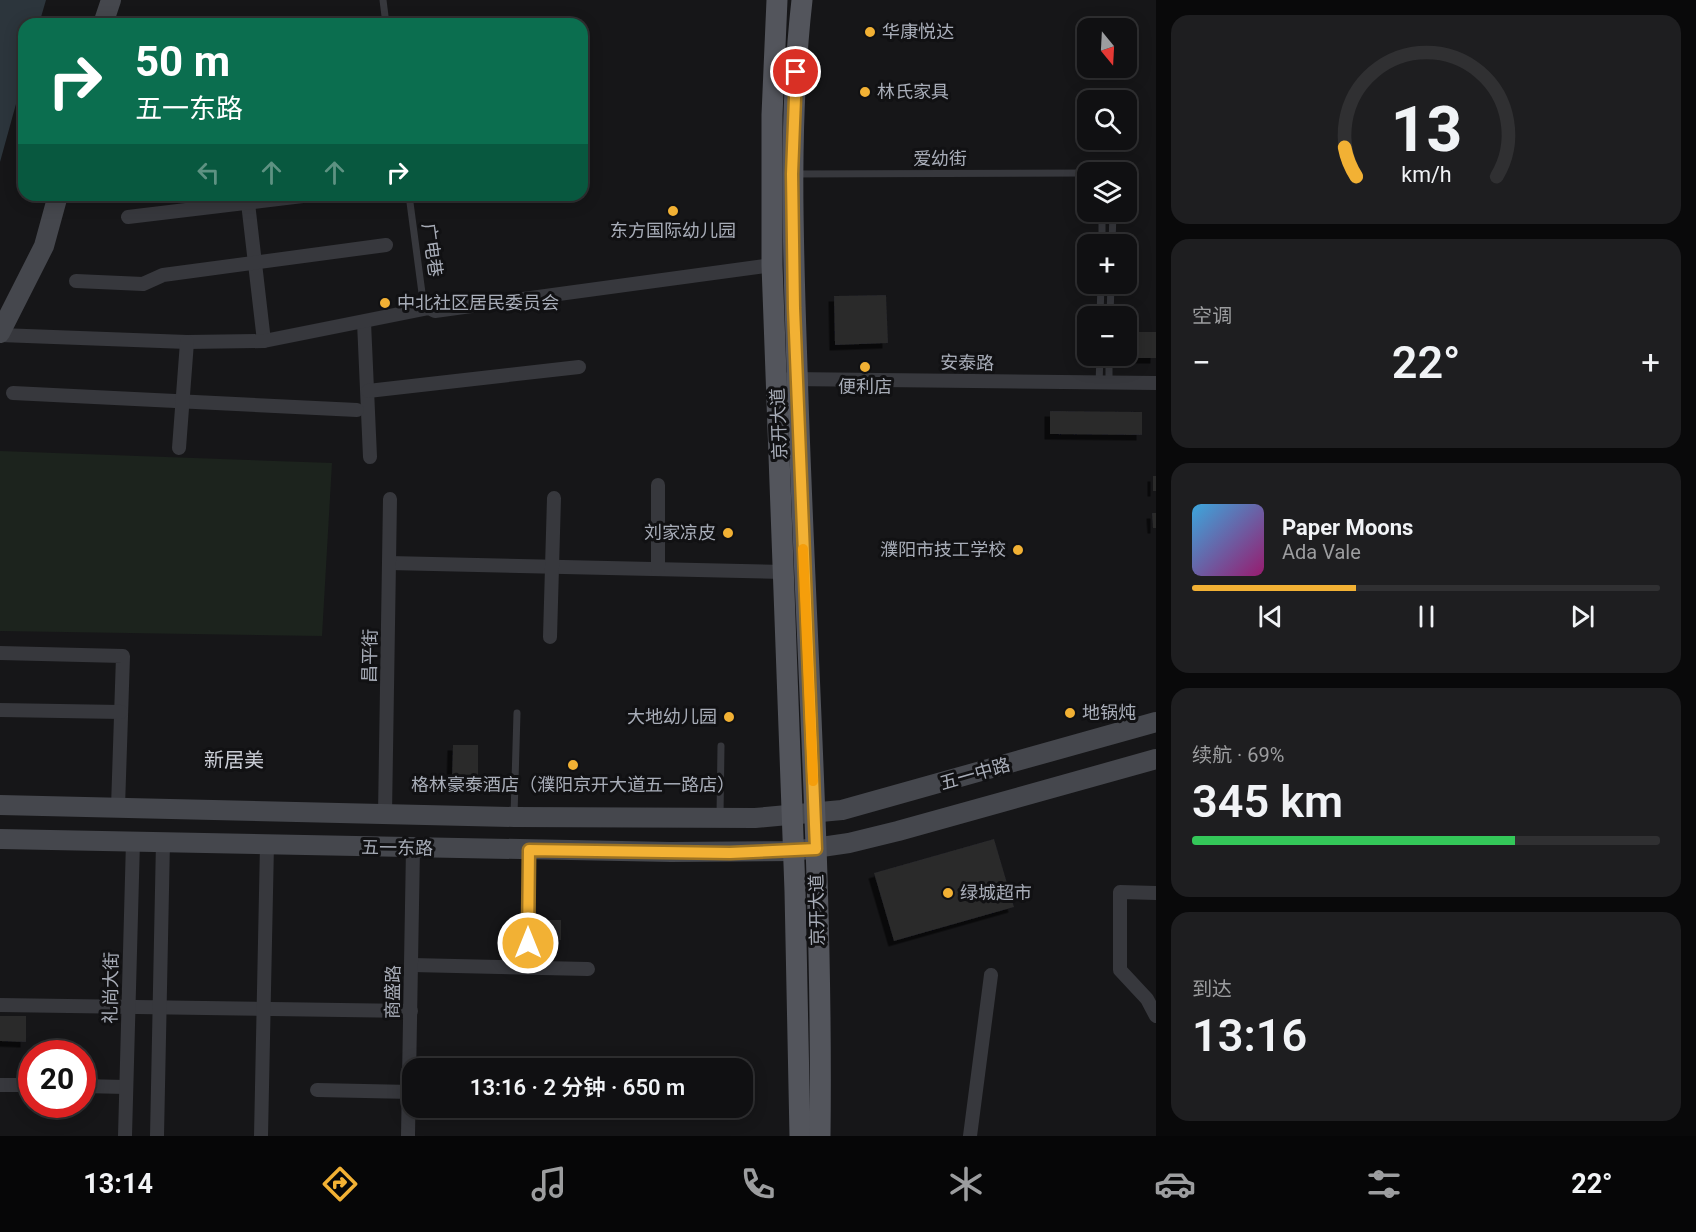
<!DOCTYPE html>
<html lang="zh">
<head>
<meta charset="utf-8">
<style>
	:root { --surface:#101012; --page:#1e1e20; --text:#f1f3f6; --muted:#9c9d9f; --line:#303032; --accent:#f2b134 }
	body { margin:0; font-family:Roboto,"Noto Sans SC",sans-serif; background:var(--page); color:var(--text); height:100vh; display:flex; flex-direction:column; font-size:22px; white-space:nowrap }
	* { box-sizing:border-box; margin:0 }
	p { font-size:20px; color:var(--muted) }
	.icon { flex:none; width:33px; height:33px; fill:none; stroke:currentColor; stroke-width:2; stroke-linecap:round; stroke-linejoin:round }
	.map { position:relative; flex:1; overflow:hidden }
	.details { display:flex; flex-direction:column; gap:15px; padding:15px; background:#09090a; width:540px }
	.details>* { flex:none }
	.banner { position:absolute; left:18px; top:18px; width:570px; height:183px; border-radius:18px; box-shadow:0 3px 15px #0003,0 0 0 2px var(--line); background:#0b6e4f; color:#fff; overflow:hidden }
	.needle { width:39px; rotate:162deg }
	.tools { position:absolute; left:1077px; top:18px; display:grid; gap:12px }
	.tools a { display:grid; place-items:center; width:60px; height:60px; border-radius:12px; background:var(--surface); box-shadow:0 3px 15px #0003,0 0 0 2px var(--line); font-size:30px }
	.speed { position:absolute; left:18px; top:1040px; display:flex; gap:12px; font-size:30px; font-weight:700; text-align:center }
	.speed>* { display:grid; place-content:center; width:78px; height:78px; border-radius:50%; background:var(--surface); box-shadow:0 3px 15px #0003,0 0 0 2px var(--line); line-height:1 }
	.speed .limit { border:9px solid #d22; background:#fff; color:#111 }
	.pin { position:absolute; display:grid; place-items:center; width:51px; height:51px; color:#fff; margin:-26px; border:3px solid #fff; border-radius:50%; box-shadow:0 2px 6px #0007 }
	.me { position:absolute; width:66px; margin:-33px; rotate:0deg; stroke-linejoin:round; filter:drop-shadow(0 0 4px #0008) }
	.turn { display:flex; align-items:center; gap:21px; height:126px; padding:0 18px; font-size:27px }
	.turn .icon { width:78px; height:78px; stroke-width:2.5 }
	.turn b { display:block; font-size:42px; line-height:51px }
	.lanes { display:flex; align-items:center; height:57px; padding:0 18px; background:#0003; justify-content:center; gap:30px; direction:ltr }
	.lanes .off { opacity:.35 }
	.big { font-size:45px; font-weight:600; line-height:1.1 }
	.details .tile { flex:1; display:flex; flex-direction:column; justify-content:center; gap:9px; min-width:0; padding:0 21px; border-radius:18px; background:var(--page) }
	.details .dial { align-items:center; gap:0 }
	.dial svg { height:156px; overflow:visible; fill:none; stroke:var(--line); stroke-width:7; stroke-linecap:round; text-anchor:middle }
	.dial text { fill:var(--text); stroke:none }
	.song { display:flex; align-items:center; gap:18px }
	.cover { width:72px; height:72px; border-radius:9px; background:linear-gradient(135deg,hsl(200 70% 55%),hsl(320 70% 35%)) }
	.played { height:6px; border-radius:3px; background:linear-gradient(90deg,var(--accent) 35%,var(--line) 35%) }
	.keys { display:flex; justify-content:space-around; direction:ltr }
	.heat { display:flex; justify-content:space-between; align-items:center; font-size:33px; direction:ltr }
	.charge { height:9px; border-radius:4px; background:linear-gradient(90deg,#34c759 69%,var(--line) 0) }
	.trip { position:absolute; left:402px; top:1058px; width:351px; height:60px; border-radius:18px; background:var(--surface); box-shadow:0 3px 15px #0003,0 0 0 2px var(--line); font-weight:600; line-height:60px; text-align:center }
	.menu { display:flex; height:96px; justify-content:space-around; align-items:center; background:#060607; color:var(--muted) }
	.menu .icon { width:42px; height:42px }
	.menu .selected { color:var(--accent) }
	.menu b { font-size:27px; color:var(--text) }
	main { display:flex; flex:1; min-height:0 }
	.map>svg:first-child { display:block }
	.green { fill:#1c231d }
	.water { fill:#2c353c }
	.building { fill:#29292c; filter:url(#shadow) }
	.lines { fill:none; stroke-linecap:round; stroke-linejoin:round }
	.lane { stroke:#37383d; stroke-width:7 }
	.street { stroke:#37383d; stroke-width:14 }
	.secondary { stroke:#45474d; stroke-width:20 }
	.primary { stroke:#53555c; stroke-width:21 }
	.route-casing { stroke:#9d7322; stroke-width:15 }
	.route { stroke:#f2b134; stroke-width:10 }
	.slow { stroke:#f59e0b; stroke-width:10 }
	.poi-dot { fill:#f2b134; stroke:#111113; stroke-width:2 }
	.labels { text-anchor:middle; stroke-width:6; stroke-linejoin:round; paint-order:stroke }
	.poi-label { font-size:18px; fill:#a8adb8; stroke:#111113; text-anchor:start }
	.street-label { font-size:18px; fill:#a8adb8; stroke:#111113 }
	.neighbourhood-label { font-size:20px; fill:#c9ccd4; stroke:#111113 }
</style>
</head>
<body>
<main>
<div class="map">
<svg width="1156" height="1136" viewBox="0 0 1156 1136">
	<defs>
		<filter id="shadow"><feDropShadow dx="-5.5" dy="5.5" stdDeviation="0" flood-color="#0009"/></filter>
	</defs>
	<rect width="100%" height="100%" fill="#161618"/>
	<!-- green -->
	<path class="green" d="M0,451L332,463L322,636L0,631Z"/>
	<!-- water -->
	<path class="water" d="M0,0H46L39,24H24V75L0,162Z"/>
	<!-- building -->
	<g class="building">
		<path d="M886,295L888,343L835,345L834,296Z"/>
		<path d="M1137,332H1156V358H1136Z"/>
		<path d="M1050,411L1142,412V435L1050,434Z"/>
		<rect x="1153" y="476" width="3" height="15"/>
		<path d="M1152,513H1156V528H1153Z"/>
		<path d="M453,745H478V780H452Z"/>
		<path d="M994,839L1014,907L894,941L874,873Z"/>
		<rect x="528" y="920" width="33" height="20"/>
		<path d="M0,1016H26V1042L0,1041Z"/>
	</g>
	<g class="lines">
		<!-- lane -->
		<g class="lane">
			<path d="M383,0L386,24"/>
			<path d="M795,174L1088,173"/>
			<path d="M409,195L422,293L429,308"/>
			<path d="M1102,244V212"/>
			<path d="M1112,244L1113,212"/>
			<path d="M1100,316L1101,284"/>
			<path d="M1110,316L1111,284"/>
			<path d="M1099,383L1100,356"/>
			<path d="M1109,383V356"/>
			<path d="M514,815L517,713"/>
			<path d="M720,816L721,746"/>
			<path d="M528,967L529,852"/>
		</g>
		<!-- street -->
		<g class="street">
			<path d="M248,203L264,341"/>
			<path d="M128,217L311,195"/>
			<path d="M76,281L143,284L163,275L386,245"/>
			<path d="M364,322L370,457"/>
			<path d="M0,335L187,342L264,341L429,308L435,311L772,265"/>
			<path d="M789,379L1156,383"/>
			<path d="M368,391L579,367"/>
			<path d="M13,393L357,410"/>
			<path d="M179,448L187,342"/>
			<path d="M389,563L784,572"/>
			<path d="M658,569V485"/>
			<path d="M550,637L554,498"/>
			<path d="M0,653L123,656L118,807"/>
			<path d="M0,710L121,712"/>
			<path d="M385,814L390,499"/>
			<path d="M1156,893L1120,892V970L1147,999L1156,1016"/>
			<path d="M412,965L588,969"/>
			<path d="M0,1005L411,1011"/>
			<path d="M0,1085H32"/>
			<path d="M82,1086L126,1087"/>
			<path d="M317,1090L412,1092"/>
			<path d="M125,1136L133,841"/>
			<path d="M157,1136L163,841"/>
			<path d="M261,1136L267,844"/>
			<path d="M408,1136L413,848"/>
			<path d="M970,1136L991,975"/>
		</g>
		<!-- secondary -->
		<g class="secondary">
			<path d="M103,24L111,0"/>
			<path d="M0,333L44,246L58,195"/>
			<path d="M0,805L514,817L755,818L842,810L1156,722"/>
			<path d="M0,839L671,852L794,851L849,843L898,831L1156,759"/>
		</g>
		<!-- primary -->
		<g class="primary">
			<path d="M777,0L772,115V265L795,891L800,1136"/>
			<path d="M802,0C787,133 794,266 798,399C806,645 823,891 820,1136"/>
		</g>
	</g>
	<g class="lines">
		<!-- route casing -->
		<g class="route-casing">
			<path id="route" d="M528,943L529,850L730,853L816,849L794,308L792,174L796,72"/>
		</g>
		<!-- route -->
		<use href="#route" class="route"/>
		<!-- slow -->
		<path class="slow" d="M803,549L813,781"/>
	</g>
	<!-- markers -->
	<g class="poi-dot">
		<circle cx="870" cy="32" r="6"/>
		<circle cx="865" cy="92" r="6"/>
		<circle cx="673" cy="211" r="6"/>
		<circle cx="385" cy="303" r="6"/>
		<circle cx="865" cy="367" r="6"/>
		<circle cx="728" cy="533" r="6"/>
		<circle cx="1018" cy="550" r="6"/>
		<circle cx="1070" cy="713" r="6"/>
		<circle cx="729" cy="717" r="6"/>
		<circle cx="573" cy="765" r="6"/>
		<circle cx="948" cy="893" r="6"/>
	</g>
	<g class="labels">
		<!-- poi labels -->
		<g class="poi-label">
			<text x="882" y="38">华康悦达</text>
			<text x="877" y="98">林氏家具</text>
			<text x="673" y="237" text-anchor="middle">东方国际幼儿园</text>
			<text x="397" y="309">中北社区居民委员会</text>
			<text x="865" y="393" text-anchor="middle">便利店</text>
			<text x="716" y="539" text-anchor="end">刘家凉皮</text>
			<text x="1006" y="556" text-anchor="end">濮阳市技工学校</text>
			<text x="1082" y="719">地锅炖</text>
			<text x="717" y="723" text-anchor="end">大地幼儿园</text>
			<text x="573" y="791" text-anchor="middle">格林豪泰酒店（濮阳京开大道五一路店）</text>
			<text x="960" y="899">绿城超市</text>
		</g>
		<!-- street labels -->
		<g class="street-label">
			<text x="940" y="165">爱幼街</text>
			<text transform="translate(432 250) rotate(82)" y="6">广电巷</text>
			<text transform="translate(967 363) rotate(1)" y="6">安泰路</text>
			<text transform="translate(779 424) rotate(-92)" y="6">京开大道</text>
			<text transform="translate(370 656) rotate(-89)" y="6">昌平街</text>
			<text transform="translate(975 774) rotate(-16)" y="6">五一中路</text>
			<text transform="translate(397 848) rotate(1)" y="6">五一东路</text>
			<text transform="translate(817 910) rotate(-91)" y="6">京开大道</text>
			<text transform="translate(111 988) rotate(-89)" y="6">礼尚大街</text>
			<text transform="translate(393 992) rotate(-89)" y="6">商盛路</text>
		</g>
		<!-- neighbourhood labels -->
		<g class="neighbourhood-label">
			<text x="234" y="767">新居美</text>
		</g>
	</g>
</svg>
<div class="tools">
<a><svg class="needle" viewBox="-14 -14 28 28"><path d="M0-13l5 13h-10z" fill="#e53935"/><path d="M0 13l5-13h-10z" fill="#9c9d9f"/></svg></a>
<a><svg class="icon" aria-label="search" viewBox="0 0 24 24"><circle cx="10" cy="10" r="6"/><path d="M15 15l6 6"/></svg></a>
<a><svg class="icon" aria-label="layers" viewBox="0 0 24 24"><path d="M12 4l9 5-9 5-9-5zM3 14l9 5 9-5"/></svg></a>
<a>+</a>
<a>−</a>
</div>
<div class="speed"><div class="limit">20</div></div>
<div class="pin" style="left:796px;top:72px;background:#d93025"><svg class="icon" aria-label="arrive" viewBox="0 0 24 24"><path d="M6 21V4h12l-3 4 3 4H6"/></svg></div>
<svg class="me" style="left:528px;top:943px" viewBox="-20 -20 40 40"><circle r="17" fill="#f2b134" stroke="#fff" stroke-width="3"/><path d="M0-11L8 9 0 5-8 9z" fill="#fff"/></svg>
<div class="trip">13:16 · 2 分钟 · 650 m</div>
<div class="banner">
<div class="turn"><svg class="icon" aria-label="right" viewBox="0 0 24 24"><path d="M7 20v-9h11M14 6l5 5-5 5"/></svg><div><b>50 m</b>五一东路</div></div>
<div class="lanes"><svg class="icon off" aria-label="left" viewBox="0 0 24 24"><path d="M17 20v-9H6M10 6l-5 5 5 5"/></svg><svg class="icon off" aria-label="ahead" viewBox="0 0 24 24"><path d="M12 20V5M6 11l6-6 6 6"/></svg><svg class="icon off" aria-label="ahead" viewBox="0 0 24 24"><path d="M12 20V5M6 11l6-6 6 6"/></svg><svg class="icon" aria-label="right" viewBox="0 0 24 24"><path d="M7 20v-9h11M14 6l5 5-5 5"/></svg></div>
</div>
</div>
<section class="details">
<div class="tile dial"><svg viewBox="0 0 100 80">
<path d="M14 69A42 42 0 1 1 86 69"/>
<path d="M14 69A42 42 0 0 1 8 54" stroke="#f2b134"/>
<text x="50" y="56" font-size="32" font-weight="700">13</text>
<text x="50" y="72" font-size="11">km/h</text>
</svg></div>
<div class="tile"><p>空调</p>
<div class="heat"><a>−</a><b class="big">22°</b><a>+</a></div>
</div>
<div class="tile">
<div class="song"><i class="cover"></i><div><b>Paper Moons</b><p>Ada Vale</p></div></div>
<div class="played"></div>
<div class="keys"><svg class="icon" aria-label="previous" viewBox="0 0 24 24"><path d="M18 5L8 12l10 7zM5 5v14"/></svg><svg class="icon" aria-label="pause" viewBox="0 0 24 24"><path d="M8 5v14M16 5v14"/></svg><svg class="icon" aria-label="next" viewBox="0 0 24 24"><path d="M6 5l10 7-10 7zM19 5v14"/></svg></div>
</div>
<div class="tile"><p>续航 · 69%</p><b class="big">345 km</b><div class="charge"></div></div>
<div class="tile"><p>到达</p><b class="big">13:16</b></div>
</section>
</main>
<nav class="menu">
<b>13:14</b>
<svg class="icon selected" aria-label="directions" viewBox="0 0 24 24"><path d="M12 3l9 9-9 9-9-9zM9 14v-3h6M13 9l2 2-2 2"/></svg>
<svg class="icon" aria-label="music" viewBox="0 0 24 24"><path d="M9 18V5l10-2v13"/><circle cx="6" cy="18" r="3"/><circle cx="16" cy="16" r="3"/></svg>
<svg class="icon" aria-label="phone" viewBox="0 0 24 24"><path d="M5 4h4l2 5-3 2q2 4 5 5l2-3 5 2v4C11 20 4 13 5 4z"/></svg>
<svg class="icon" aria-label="climate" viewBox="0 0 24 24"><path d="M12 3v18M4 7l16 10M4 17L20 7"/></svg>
<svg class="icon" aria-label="car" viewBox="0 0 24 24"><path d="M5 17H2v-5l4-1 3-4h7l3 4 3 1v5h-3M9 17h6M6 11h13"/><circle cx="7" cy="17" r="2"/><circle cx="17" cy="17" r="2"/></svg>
<svg class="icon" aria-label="filters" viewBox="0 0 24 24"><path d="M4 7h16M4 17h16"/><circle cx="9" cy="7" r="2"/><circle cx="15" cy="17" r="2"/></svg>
<b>22°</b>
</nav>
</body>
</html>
